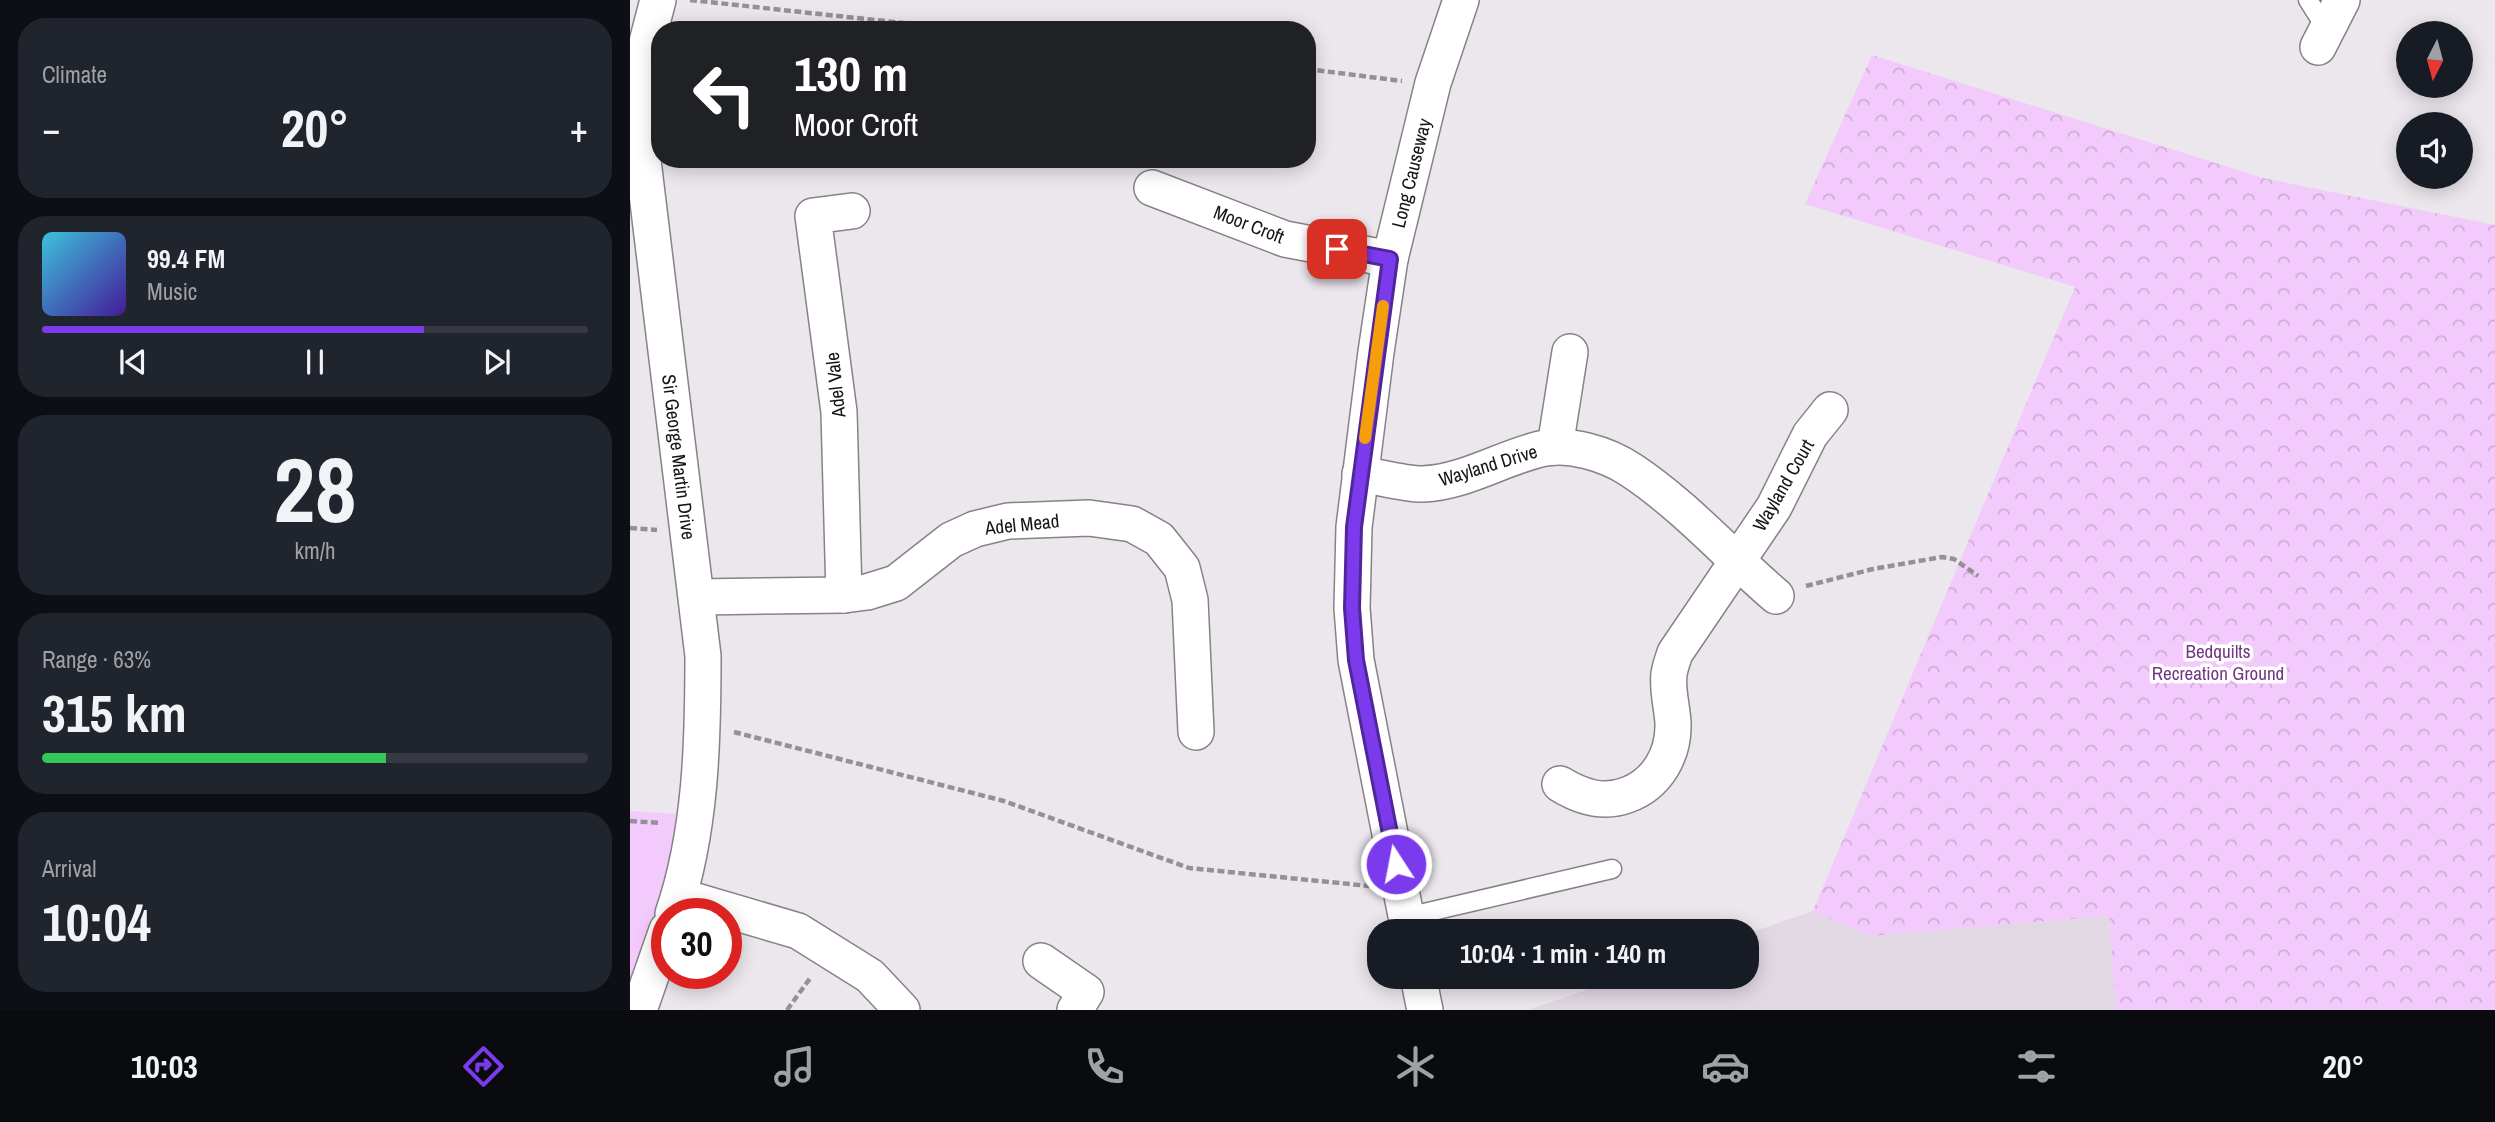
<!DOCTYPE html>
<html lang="en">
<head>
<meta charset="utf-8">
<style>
	:root { --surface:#171b24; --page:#20242c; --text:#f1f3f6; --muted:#9ea1a6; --line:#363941; --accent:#7c3aed }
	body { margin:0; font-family:"Archivo Narrow",sans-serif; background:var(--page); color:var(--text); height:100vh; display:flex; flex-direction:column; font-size:26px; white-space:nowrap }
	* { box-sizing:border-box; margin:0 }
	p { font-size:23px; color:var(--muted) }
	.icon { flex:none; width:38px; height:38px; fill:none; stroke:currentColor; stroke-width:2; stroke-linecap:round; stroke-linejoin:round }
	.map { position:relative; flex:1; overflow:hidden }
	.sheet { display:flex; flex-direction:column; gap:18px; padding:18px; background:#0d0f14; width:630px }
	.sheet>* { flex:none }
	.banner { position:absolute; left:21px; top:21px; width:665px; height:147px; border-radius:28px; box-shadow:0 4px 18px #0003; background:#202124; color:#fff; overflow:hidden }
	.needle { width:46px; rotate:186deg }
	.tools { position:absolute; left:1766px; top:21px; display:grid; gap:14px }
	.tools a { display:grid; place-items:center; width:77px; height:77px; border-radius:50%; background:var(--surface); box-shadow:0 4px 18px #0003; font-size:35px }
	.speed { position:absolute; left:21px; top:898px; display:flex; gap:14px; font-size:35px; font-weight:700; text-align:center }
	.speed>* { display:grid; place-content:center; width:91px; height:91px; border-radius:50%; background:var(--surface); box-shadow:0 4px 18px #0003; line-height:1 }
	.speed .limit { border:10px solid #d22; background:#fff; color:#111 }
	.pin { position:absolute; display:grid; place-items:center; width:60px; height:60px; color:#fff; margin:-30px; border-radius:14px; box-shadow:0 4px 10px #0006 }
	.me { position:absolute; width:77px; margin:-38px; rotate:349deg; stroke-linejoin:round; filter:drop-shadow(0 0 5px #0008) }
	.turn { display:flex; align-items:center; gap:24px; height:147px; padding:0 28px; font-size:32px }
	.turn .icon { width:91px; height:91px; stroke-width:2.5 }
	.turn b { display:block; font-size:49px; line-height:60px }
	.big { font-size:52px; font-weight:700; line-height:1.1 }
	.sheet .widget { flex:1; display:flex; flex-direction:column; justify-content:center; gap:10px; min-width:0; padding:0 24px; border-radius:28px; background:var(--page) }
	.sheet .dial { align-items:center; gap:0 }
	.dial b { font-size:91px; line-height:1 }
	.song { display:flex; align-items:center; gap:21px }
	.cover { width:84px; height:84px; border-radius:10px; background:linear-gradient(135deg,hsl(190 70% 55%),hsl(260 70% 35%)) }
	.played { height:7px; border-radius:4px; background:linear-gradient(90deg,var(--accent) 70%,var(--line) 70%) }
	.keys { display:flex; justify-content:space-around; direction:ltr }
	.heat { display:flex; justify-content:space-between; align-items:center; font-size:38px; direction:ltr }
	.charge { height:10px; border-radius:5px; background:linear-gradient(90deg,#34c759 63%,var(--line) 0) }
	.trip { position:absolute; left:737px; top:919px; width:392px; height:70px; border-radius:28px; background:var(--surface); box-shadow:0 4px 18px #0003; font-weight:700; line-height:70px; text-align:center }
	.dock { display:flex; height:112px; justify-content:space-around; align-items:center; background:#090b0e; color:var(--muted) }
	.dock .icon { width:49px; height:49px }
	.dock .active { color:var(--accent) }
	.dock b { font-size:32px; color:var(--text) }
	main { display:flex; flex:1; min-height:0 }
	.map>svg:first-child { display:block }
	.built { fill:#e2d8e4 }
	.grass { fill:#f2cafb }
	.park { fill:url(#park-crowns) }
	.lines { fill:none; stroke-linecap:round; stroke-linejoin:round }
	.lane-casing { stroke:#878288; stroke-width:21 }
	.street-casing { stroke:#878288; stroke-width:38 }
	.path { stroke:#959095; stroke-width:4.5; stroke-dasharray:7 3.5; stroke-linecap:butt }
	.lane { stroke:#fff; stroke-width:18 }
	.street { stroke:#fff; stroke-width:35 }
	.route-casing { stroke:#51269a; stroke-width:18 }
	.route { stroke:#7c3aed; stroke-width:12 }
	.slow { stroke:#f59e0b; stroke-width:12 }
	.labels { text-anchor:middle; stroke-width:7; stroke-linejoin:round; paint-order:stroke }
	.street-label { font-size:19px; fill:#151315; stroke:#fff }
	.park-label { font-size:19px; fill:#753484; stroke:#fff }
</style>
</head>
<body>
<main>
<section class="sheet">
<div class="widget"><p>Climate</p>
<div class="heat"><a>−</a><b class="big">20°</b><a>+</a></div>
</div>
<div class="widget">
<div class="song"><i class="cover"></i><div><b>99.4 FM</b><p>Music</p></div></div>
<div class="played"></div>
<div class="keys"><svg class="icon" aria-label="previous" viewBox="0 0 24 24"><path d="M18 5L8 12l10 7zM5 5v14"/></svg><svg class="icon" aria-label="pause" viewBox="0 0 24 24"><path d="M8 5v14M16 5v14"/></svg><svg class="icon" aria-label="next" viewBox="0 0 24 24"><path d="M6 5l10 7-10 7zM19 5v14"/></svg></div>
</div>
<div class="widget dial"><b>28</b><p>km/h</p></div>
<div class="widget"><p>Range · 63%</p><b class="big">315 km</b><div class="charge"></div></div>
<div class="widget"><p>Arrival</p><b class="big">10:04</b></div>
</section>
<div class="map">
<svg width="1865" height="1010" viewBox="0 0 1865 1010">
	<defs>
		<pattern id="park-crowns" width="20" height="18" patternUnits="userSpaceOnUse" patternTransform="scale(1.75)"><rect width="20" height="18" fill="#f2cafb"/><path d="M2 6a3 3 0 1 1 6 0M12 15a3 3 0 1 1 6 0" fill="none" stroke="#cfadd6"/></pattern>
	</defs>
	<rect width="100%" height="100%" fill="#ece6ed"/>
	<!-- built -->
	<path class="built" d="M1183,911L1241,936L1479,916L1486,1010H898L994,977L1116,976L1117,934Z"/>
	<!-- grass -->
	<path class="grass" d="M0,811L47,814L41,867L29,915L0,1002Z"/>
	<!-- park -->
	<path class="park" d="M1242,55L1633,178L1865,225V1010H1486L1479,916L1240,936L1183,911L1445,287L1175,204Z"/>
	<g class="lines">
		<!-- lane casing -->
		<g class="lane-casing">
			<g id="lane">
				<path d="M1678,0L1697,30"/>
				<path d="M777,917L982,869"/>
			</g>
		</g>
		<!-- street casing -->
		<g class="street-casing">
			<g id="street">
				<path d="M28,0L16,46L11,90V144L73,656C73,742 71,832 43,914"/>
				<path d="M1688,47L1712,0"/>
				<path d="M522,188L655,239L760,259"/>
				<path d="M925,447L940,352"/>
				<path d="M730,474C750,477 773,484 793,484C835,482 870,459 910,449C938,442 977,454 1001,470C1054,505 1098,555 1146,596"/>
				<path d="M214,595L209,412L183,216L222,211"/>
				<path d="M67,597L214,595L237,592L266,583L321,540L345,529L378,521L459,518L502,524L529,539L552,568L560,600L566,732"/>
				<path d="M930,784C951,797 973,804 997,795C1027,784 1044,755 1043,723C1042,706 1037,690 1039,674C1040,667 1043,659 1045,653L1144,507L1180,435L1200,410"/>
				<path d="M49,896L168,931L240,976L272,1010"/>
				<path d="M779,931L726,660L722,608L724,527L746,352L760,259L803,83L831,0"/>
				<path d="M411,961L456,992L445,1010"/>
				<path d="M788,976L795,1010"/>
				<path d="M9,1010L37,930"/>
			</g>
		</g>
		<!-- path -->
		<g class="path">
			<path d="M60,0L338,30"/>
			<path d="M677,69L772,81"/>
			<path d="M0,528L27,530"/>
			<path d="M1176,586L1243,569L1312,557L1324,559L1348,576"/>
			<path d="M104,732L374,801L559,868L739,886"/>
			<path d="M0,821L31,823"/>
			<path d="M157,1010L181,977"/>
		</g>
		<!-- lane -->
		<use href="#lane" class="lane"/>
		<!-- street -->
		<use href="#street" class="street"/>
	</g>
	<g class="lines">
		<!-- route casing -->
		<g class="route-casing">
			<path id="route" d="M707,249L760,259L724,527L722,608L726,660L766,864"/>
		</g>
		<!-- route -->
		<use href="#route" class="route"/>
		<!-- slow -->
		<path class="slow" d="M735,438L753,306"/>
	</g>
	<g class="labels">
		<!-- street labels -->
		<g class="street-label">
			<text transform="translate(781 173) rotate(-76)" y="7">Long Causeway</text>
			<text transform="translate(619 224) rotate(21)" y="7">Moor Croft</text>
			<text transform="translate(205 385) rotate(-96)" y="7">Adel Vale</text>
			<text transform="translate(49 457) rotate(83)" y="7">Sir George Martin Drive</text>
			<text transform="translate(858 465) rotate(-17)" y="7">Wayland Drive</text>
			<text transform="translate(1153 485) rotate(-60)" y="7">Wayland Court</text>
			<text transform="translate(392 524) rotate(-6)" y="7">Adel Mead</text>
		</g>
		<!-- park labels -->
		<g class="park-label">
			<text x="1588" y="658">Bedquilts<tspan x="1588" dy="22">Recreation Ground</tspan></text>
		</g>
	</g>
</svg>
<div class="tools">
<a><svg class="needle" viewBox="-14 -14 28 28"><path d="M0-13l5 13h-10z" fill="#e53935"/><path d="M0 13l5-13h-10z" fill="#9ea1a6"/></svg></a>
<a><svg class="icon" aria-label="sound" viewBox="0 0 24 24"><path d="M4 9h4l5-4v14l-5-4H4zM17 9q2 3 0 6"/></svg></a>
</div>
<div class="speed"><div class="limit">30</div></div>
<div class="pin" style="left:707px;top:249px;background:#d93025"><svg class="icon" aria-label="arrive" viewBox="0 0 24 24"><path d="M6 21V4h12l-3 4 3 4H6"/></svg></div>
<svg class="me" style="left:766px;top:864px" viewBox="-20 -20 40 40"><circle r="17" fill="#7c3aed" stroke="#fff" stroke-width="3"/><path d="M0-11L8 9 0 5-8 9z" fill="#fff"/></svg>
<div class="trip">10:04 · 1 min · 140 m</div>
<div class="banner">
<div class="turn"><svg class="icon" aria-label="left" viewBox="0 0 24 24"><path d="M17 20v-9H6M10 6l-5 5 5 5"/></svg><div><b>130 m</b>Moor Croft</div></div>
</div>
</div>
</main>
<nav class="dock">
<b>10:03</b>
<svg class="icon active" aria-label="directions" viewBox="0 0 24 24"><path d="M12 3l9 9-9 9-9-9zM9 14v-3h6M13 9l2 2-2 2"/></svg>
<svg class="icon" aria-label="music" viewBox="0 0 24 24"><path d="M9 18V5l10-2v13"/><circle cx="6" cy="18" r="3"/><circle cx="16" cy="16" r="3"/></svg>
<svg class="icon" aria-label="phone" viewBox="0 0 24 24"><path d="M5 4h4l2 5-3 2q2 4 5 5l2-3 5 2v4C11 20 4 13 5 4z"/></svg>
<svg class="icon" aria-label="climate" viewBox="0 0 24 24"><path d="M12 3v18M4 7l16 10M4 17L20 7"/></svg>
<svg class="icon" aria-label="car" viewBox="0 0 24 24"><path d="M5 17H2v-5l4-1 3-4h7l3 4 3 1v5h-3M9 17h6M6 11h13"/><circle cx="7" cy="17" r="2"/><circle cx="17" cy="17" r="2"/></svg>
<svg class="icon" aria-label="filters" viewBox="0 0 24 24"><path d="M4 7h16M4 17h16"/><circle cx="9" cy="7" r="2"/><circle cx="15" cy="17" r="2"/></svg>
<b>20°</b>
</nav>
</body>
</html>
